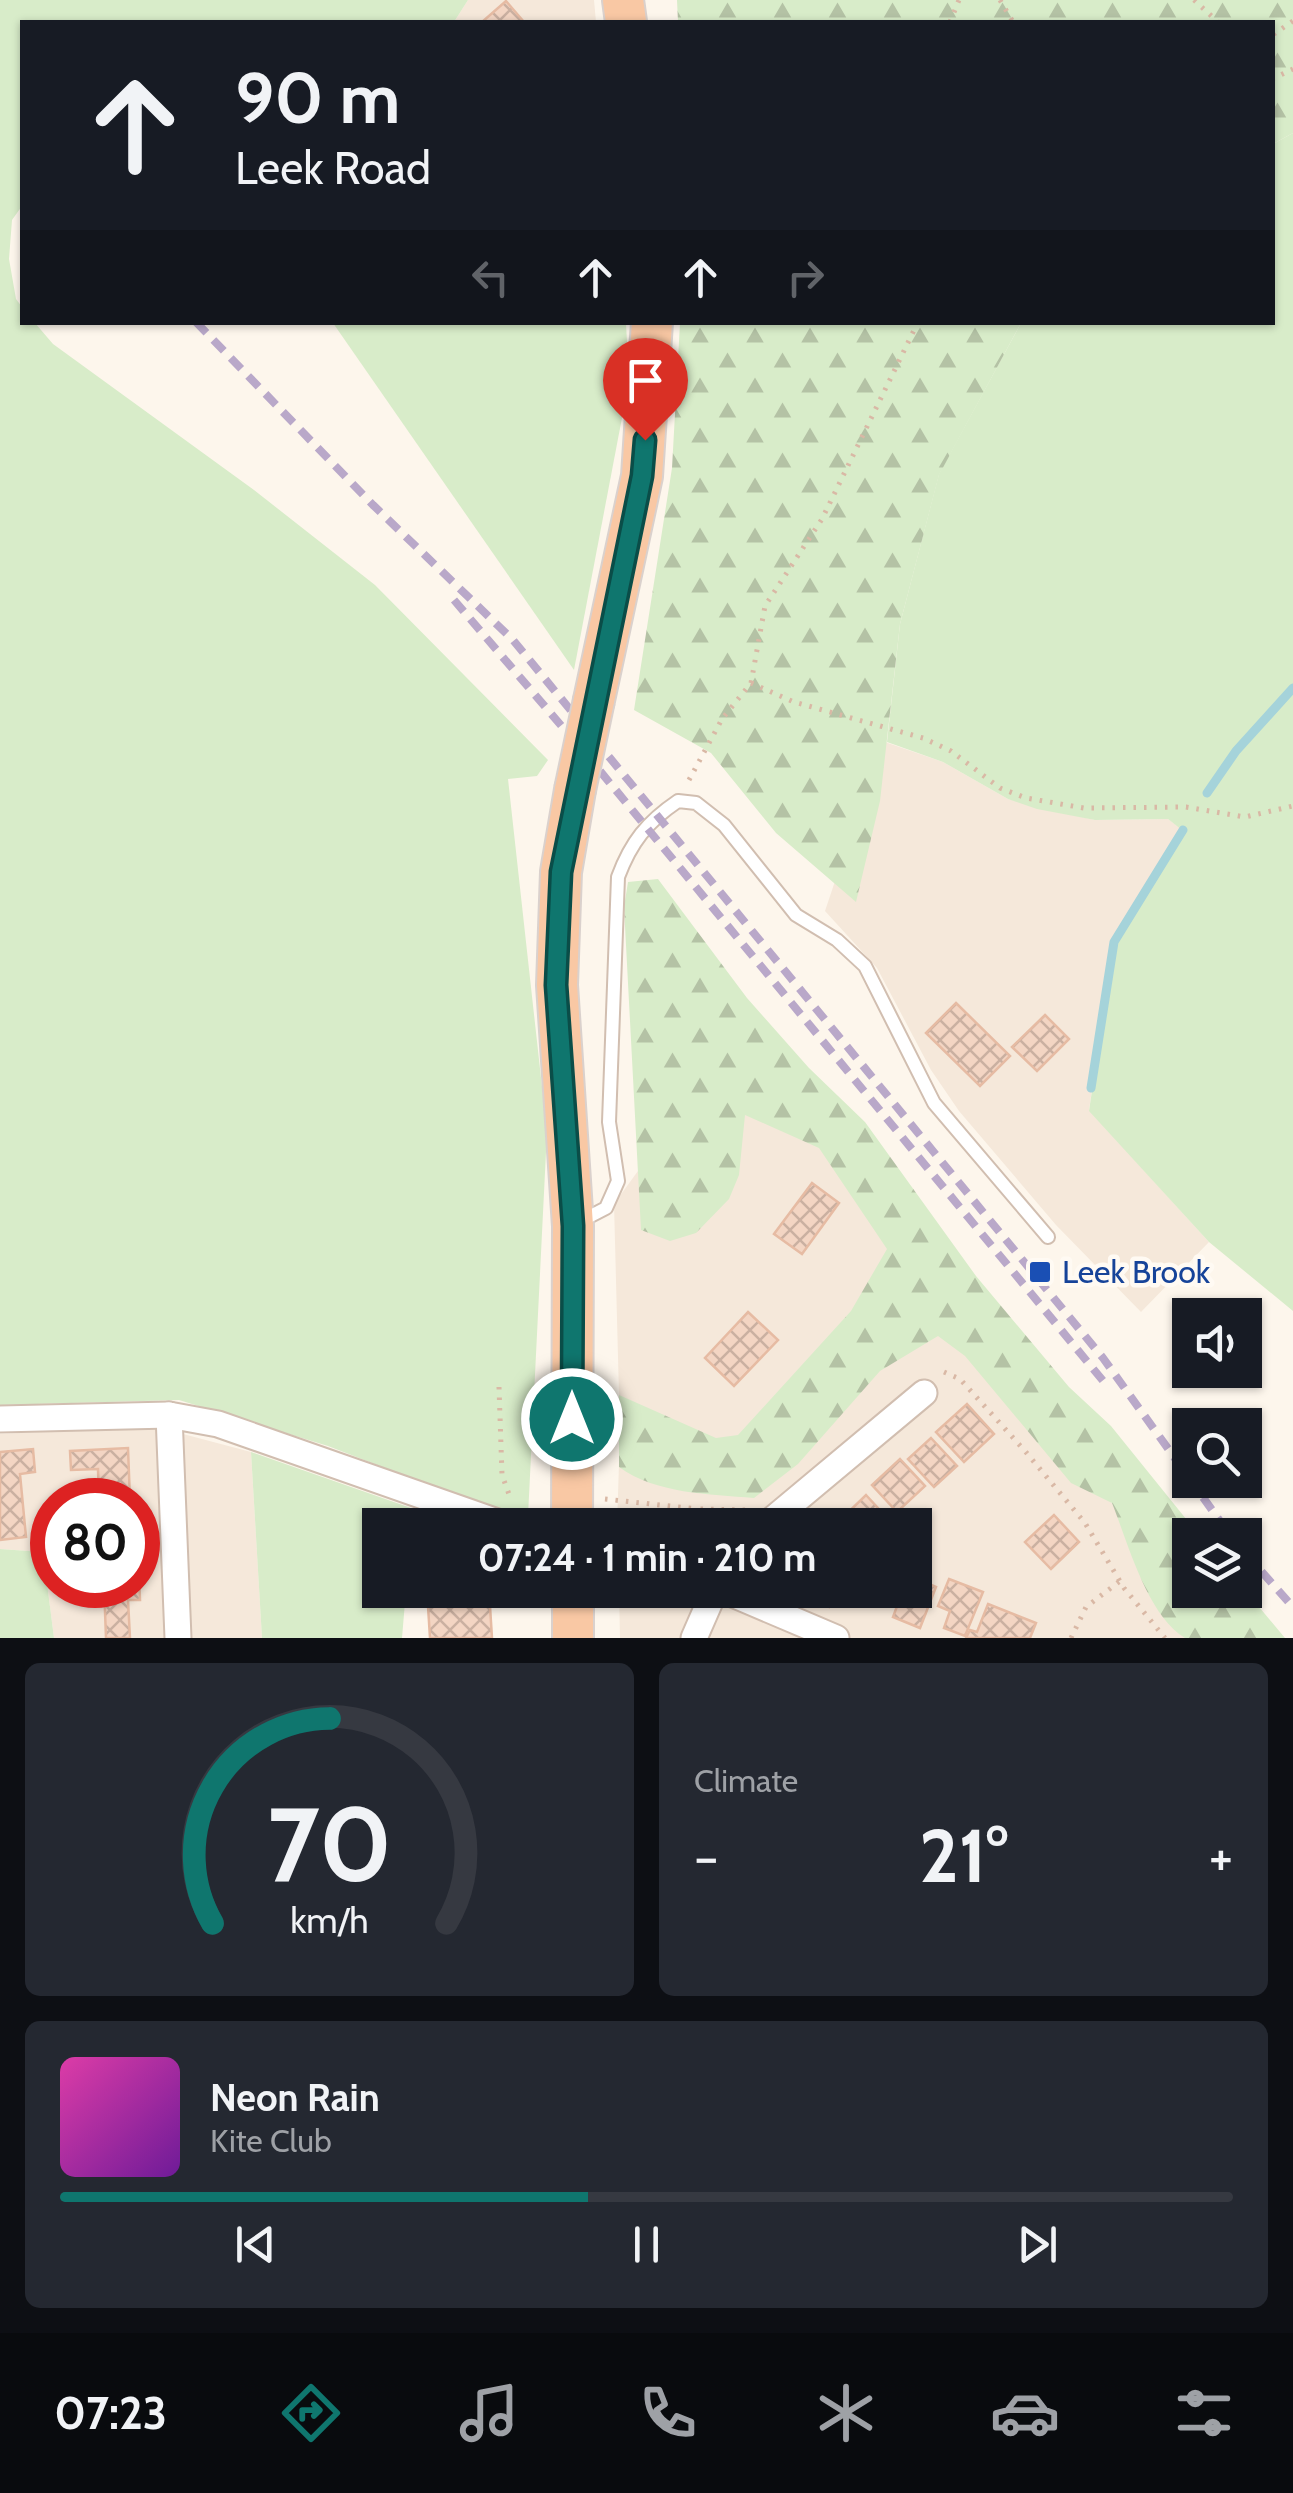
<!DOCTYPE html>
<html lang="en">
<head>
<meta charset="utf-8">
<style>
	:root { --surface:#171b24; --page:#242831; --text:#f1f3f6; --muted:#9ea1a6; --line:#363941; --accent:#0f766e }
	body { margin:0; font-family:Cabin,sans-serif; background:var(--page); color:var(--text); height:100vh; display:flex; flex-direction:column; font-size:38px; white-space:nowrap }
	* { box-sizing:border-box; margin:0 }
	p { font-size:32px; color:var(--muted) }
	.icon { flex:none; width:55px; height:55px; fill:none; stroke:currentColor; stroke-width:2; stroke-linecap:round; stroke-linejoin:round }
	.map { position:relative; height:1638px; overflow:hidden }
	.drawer { display:flex; flex-direction:column; gap:25px; padding:25px; background:#0d0f14; flex:1 }
	.drawer>* { flex:none }
	.hud { position:absolute; left:20px; top:20px; width:1255px; height:305px; border-radius:0px; box-shadow:0 2px 8px #0004; background:#171b24; color:var(--text); overflow:hidden }
	.tools { position:absolute; left:1172px; top:1298px; display:grid; gap:20px }
	.tools a { display:grid; place-items:center; width:90px; height:90px; border-radius:0px; background:var(--surface); box-shadow:0 2px 8px #0004; font-size:50px }
	.speed { position:absolute; left:30px; top:1478px; display:flex; gap:20px; font-size:50px; font-weight:700; text-align:center }
	.speed>* { display:grid; place-content:center; width:130px; height:130px; border-radius:50%; background:var(--surface); box-shadow:0 2px 8px #0004; line-height:1 }
	.speed .limit { border:15px solid #d22; background:#fff; color:#111 }
	.pin { position:absolute; display:grid; place-items:center; width:85px; height:85px; color:#fff; margin:-102px -42px; border-radius:50% 50% 50% 0; rotate:-45deg; box-shadow:0 0 10px #0007 }
	.pin .icon { rotate:45deg }
	.me { position:absolute; width:110px; margin:-55px; rotate:0deg; stroke-linejoin:round; filter:drop-shadow(0 0 8px #0008) }
	.turn { display:flex; align-items:center; gap:35px; height:210px; padding:0 50px; font-size:45px }
	.turn .icon { width:130px; height:130px; stroke-width:2.5 }
	.turn b { display:block; font-size:70px; line-height:85px }
	.lanes { display:flex; align-items:center; height:95px; padding:0 50px; background:#0003; justify-content:center; gap:50px; direction:ltr }
	.lanes .off { opacity:.35 }
	.big { font-size:75px; font-weight:700; line-height:1.1 }
	.drawer .widget { flex:1; display:flex; flex-direction:column; justify-content:center; gap:15px; min-width:0; padding:0 35px; border-radius:15px; background:var(--page) }
	.drawer .dial { align-items:center; gap:0 }
	.dial svg { height:260px; overflow:visible; fill:none; stroke:var(--line); stroke-width:7; stroke-linecap:round; text-anchor:middle }
	.dial text { fill:var(--text); stroke:none }
	.song { display:flex; align-items:center; gap:30px }
	.cover { width:120px; height:120px; border-radius:15px; background:linear-gradient(135deg,hsl(320 70% 55%),hsl(280 70% 35%)) }
	.played { height:10px; border-radius:5px; background:linear-gradient(90deg,var(--accent) 45%,var(--line) 45%) }
	.keys { display:flex; justify-content:space-around; direction:ltr }
	.heat { display:flex; justify-content:space-between; align-items:center; font-size:55px; direction:ltr }
	.drawer .tiles { flex:1; display:grid; gap:25px; grid-template-columns:1fr 1fr }
	.widget:last-child { grid-column:span 2 }
	.trip { position:absolute; left:362px; top:1508px; width:570px; height:100px; border-radius:0px; background:var(--surface); box-shadow:0 2px 8px #0004; font-weight:700; line-height:100px; text-align:center }
	.tab-bar { display:flex; height:160px; justify-content:space-around; align-items:center; background:#090b0e; color:var(--muted) }
	.tab-bar .icon { width:70px; height:70px }
	.tab-bar .active { color:var(--accent) }
	.tab-bar b { font-size:45px; color:var(--text) }
	.map>svg:first-child { display:block }
	.residential { fill:#f5e8da; fill-rule:evenodd }
	.green { fill:#d8ecc9 }
	.forest { fill:url(#forest-firs) }
	.lines { fill:none; stroke-linecap:round; stroke-linejoin:round }
	.stream { stroke:#a5d3da; stroke-width:9 }
	.building { fill:url(#building-cross-hatch); stroke:#e6bba3; stroke-width:2.5 }
	.service-casing { stroke:#d1beb0; stroke-width:16 }
	.minor-casing { stroke:#d1beb0; stroke-width:29 }
	.trunk-casing { stroke:#dad1cd; stroke-width:44 }
	.path { stroke:#d9b8a5; stroke-width:5; stroke-dasharray:2.5 8; stroke-linecap:butt }
	.service { stroke:#fff; stroke-width:12 }
	.minor { stroke:#fff; stroke-width:25 }
	.trunk { stroke:#f9c8a4; stroke-width:40 }
	.rail { stroke:#b9a8c9; stroke-width:8; stroke-dasharray:15 10; stroke-linecap:butt }
	.trunk-bridge-casing { stroke:#dad1cd; stroke-width:44; stroke-linecap:butt }
	.trunk-bridge { stroke:#f9c8a4; stroke-width:40 }
	.route-casing { stroke:#0a4d48; stroke-width:25 }
	.route { stroke:#0f766e; stroke-width:18 }
	.transit-dot { fill:#1a4fb4; stroke:#fffaf3; stroke-width:4 }
	.labels { text-anchor:middle; stroke-width:9; stroke-linejoin:round; paint-order:stroke }
	.transit-label { font-size:32px; fill:#164399; stroke:#fffaf3; text-anchor:start }
</style>
</head>
<body>
<div class="map">
<svg width="1293" height="1638" viewBox="0 0 1293 1638">
	<defs>
		<pattern id="forest-firs" width="22" height="20" patternUnits="userSpaceOnUse" patternTransform="scale(2.5)"><rect width="22" height="20" fill="#d8ecc9"/><path d="M5 1l3.5 6h-7zM16 11l3.5 6h-7z" fill="#b4c2a5"/></pattern>
		<pattern id="building-cross-hatch" width="8" height="8" patternUnits="userSpaceOnUse" patternTransform="scale(2.5)"><rect width="8" height="8" fill="#f3d5c3"/><path d="M0 0l8 8M0 8l8-8" fill="none" stroke="#cab0a1"/></pattern>
	</defs>
	<rect width="100%" height="100%" fill="#fdf6ec"/>
	<!-- residential -->
	<g class="residential">
		<path d="M468,0H594L596,22H454Z"/>
		<path d="M882,741L943,762L1008,799L1095,820L1168,819L1183,830L1114,942L1089,1110L1209,1242L1141,1312L1056,1225L959,1111L931,1070L877,968L825,911Z"/>
		<path d="M743,1053L1028,1403L1225,1638H620L619,1590H915V1525H617L620,1433L614,1204L683,1109Z"/>
		<path d="M97,1429L168,1430L251,1452L262,1638H54L43,1552L0,1549V1434ZM52,1500H138V1585H52Z"/>
	</g>
	<!-- green -->
	<g class="green">
		<path d="M0,0H468L454,22H22V206L12,220L9,259L16,299L22,307V322L35,323L53,344L254,490L375,585L548,760L537,776L508,779L547,1132L528,1516L504,1514L328,1446L179,1400L0,1405Z"/>
		<path d="M1293,133V1311L1209,1242L1089,1111L1114,942L1182,830L1168,819L1095,820L1037,809L1008,799L943,762L887,742L900,624L939,474L1021,323L1272,322L1273,144Z"/>
		<path d="M333,323H626L629,381L574,670Z"/>
		<path d="M251,1452L411,1508L410,1525H380V1590H406L402,1638H262Z"/>
		<path d="M0,1549L43,1552L54,1638H0Z"/>
	</g>
	<!-- forest -->
	<g class="forest">
		<path d="M677,0H1293V133L1273,144L1272,22H678Z"/>
		<path d="M680,323H1021L939,475L900,624L880,801L856,902L776,833L711,753L634,710L672,468Z"/>
		<path d="M658,879L747,998L809,1068L865,1122L976,1276L1069,1387L1111,1426L1199,1535H1190V1590H1245L1285,1638H1185C1147,1615 1128,1543 1112,1503L1071,1483L965,1356L938,1336L880,1371L798,1464L754,1498C709,1494 656,1494 619,1467V1395L716,1438L738,1435L851,1311L887,1249L819,1148L745,1115L739,1175L729,1199L696,1233L670,1241L641,1230L624,907L628,882Z"/>
	</g>
	<g class="lines">
		<!-- stream -->
		<g class="stream">
			<path d="M1207,793L1236,751L1293,688"/>
			<path d="M1091,1088L1114,942L1183,830"/>
		</g>
	</g>
	<!-- building -->
	<g class="building">
		<path d="M506,1L524,22H482Z"/>
		<path d="M956,1003L1010,1056L980,1086L926,1033Z"/>
		<path d="M1045,1015L1069,1039L1037,1071L1012,1047Z"/>
		<path d="M812,1183L839,1203L802,1254L774,1234Z"/>
		<path d="M748,1312L778,1340L734,1386L705,1358Z"/>
		<path d="M967,1404L994,1434L964,1462L936,1432Z"/>
		<path d="M931,1438L957,1466L934,1487L908,1459Z"/>
		<path d="M128,1448L130,1500H99L98,1469L71,1470L70,1451Z"/>
		<path d="M33,1449L35,1472L20,1474L26,1537L0,1540V1452Z"/>
		<path d="M900,1459L925,1486L897,1512L872,1485Z"/>
		<path d="M866,1495L888,1519L882,1525H835Z"/>
		<path d="M1054,1515L1079,1542L1051,1569L1025,1542Z"/>
		<path d="M138,1544L140,1600H128L130,1638H106L104,1585H138Z"/>
		<path d="M915,1578L936,1587L920,1628L893,1617L903,1590H915Z"/>
		<path d="M949,1579L983,1592L965,1636L944,1628L950,1611L938,1606Z"/>
		<path d="M427,1590H489L492,1638H430Z"/>
		<path d="M786,1590H836L829,1607Z"/>
		<path d="M988,1604L1036,1623L1030,1638H966L970,1630L977,1632Z"/>
	</g>
	<g class="lines">
		<!-- service casing -->
		<g class="service-casing">
			<path id="service" d="M579,1222L606,1208L618,1181L609,1122L618,877C631,842 647,822 678,801L696,803L724,825L796,915L837,940L865,966L934,1103L1048,1237"/>
		</g>
		<!-- minor casing -->
		<g class="minor-casing">
			<g id="minor">
				<path d="M169,1415L178,1638"/>
				<path d="M0,1419L169,1415L218,1424L506,1525"/>
				<path d="M766,1525L924,1393"/>
				<path d="M723,1590L836,1638"/>
				<path d="M694,1638L715,1590"/>
			</g>
		</g>
		<!-- trunk casing -->
		<g class="trunk-casing">
			<g id="trunk">
				<path d="M623,0L626,22"/>
				<path d="M594,700L642,476L652,322"/>
				<path d="M572,1525L573,1226L557,985L561,872L575,790"/>
				<path d="M573,1590V1638"/>
			</g>
		</g>
		<!-- path -->
		<g class="path">
			<path d="M1000,0L1013,22"/>
			<path d="M1194,0L1218,22"/>
			<path d="M950,22L959,0"/>
			<path d="M1272,45L1274,34L1293,21"/>
			<path d="M1272,79L1293,69"/>
			<path d="M751,683L765,606L822,519L918,322"/>
			<path d="M689,780L722,719L751,683L794,702L923,738L951,751L1000,788L1026,798L1084,808L1186,807L1245,817L1293,806"/>
			<path d="M944,1372L960,1379L1025,1451L1085,1523L1124,1588L1165,1638"/>
			<path d="M499,1387L502,1475L510,1497"/>
			<path d="M605,1499L697,1509"/>
			<path d="M690,1525L697,1509L746,1510"/>
			<path d="M1071,1638L1086,1607L1120,1581"/>
		</g>
		<!-- service -->
		<use href="#service" class="service"/>
		<!-- minor -->
		<use href="#minor" class="minor"/>
		<!-- trunk -->
		<use href="#trunk" class="trunk"/>
		<!-- rail -->
		<g class="rail">
			<path d="M196,322L373,505L513,640L1103,1358L1230,1535"/>
			<path d="M454,600L600,771L1109,1388"/>
			<path d="M1245,1553L1293,1607"/>
		</g>
		<!-- trunk-bridge casing -->
		<g class="trunk-bridge-casing">
			<path id="trunk-bridge" d="M575,790L594,700"/>
		</g>
		<!-- trunk-bridge -->
		<use href="#trunk-bridge" class="trunk-bridge"/>
	</g>
	<g class="lines">
		<!-- route casing -->
		<g class="route-casing">
			<path id="route" d="M572,1419L573,1226L556,985L561,872L642,476L645,440"/>
		</g>
		<!-- route -->
		<use href="#route" class="route"/>
	</g>
	<!-- markers -->
	<rect class="transit-dot" x="1028" y="1260" width="24" height="24" rx="5"/>
	<g class="labels">
		<!-- transit labels -->
		<g class="transit-label">
			<text x="1062" y="1283">Leek Brook</text>
		</g>
	</g>
</svg>
<div class="tools">
<a><svg class="icon" aria-label="sound" viewBox="0 0 24 24"><path d="M4 9h4l5-4v14l-5-4H4zM17 9q2 3 0 6"/></svg></a>
<a><svg class="icon" aria-label="search" viewBox="0 0 24 24"><circle cx="10" cy="10" r="6"/><path d="M15 15l6 6"/></svg></a>
<a><svg class="icon" aria-label="layers" viewBox="0 0 24 24"><path d="M12 4l9 5-9 5-9-5zM3 14l9 5 9-5"/></svg></a>
</div>
<div class="speed"><div class="limit">80</div></div>
<div class="pin" style="left:645px;top:440px;background:#d93025"><svg class="icon" aria-label="arrive" viewBox="0 0 24 24"><path d="M6 21V4h12l-3 4 3 4H6"/></svg></div>
<svg class="me" style="left:572px;top:1419px" viewBox="-20 -20 40 40"><circle r="17" fill="#0f766e" stroke="#fff" stroke-width="3"/><path d="M0-11L8 9 0 5-8 9z" fill="#fff"/></svg>
<div class="trip">07:24 · 1 min · 210 m</div>
<div class="hud">
<div class="turn"><svg class="icon" aria-label="ahead" viewBox="0 0 24 24"><path d="M12 20V5M6 11l6-6 6 6"/></svg><div><b>90 m</b>Leek Road</div></div>
<div class="lanes"><svg class="icon off" aria-label="left" viewBox="0 0 24 24"><path d="M17 20v-9H6M10 6l-5 5 5 5"/></svg><svg class="icon" aria-label="ahead" viewBox="0 0 24 24"><path d="M12 20V5M6 11l6-6 6 6"/></svg><svg class="icon" aria-label="ahead" viewBox="0 0 24 24"><path d="M12 20V5M6 11l6-6 6 6"/></svg><svg class="icon off" aria-label="right" viewBox="0 0 24 24"><path d="M7 20v-9h11M14 6l5 5-5 5"/></svg></div>
</div>
</div>
<section class="drawer">
<div class="tiles">
<div class="widget dial"><svg viewBox="0 0 100 80">
<path d="M14 69A42 42 0 1 1 86 69"/>
<path d="M14 69A42 42 0 0 1 50 6" stroke="#0f766e"/>
<text x="50" y="56" font-size="32" font-weight="700">70</text>
<text x="50" y="72" font-size="11">km/h</text>
</svg></div>
<div class="widget"><p>Climate</p>
<div class="heat"><a>−</a><b class="big">21°</b><a>+</a></div>
</div>
<div class="widget">
<div class="song"><i class="cover"></i><div><b>Neon Rain</b><p>Kite Club</p></div></div>
<div class="played"></div>
<div class="keys"><svg class="icon" aria-label="previous" viewBox="0 0 24 24"><path d="M18 5L8 12l10 7zM5 5v14"/></svg><svg class="icon" aria-label="pause" viewBox="0 0 24 24"><path d="M8 5v14M16 5v14"/></svg><svg class="icon" aria-label="next" viewBox="0 0 24 24"><path d="M6 5l10 7-10 7zM19 5v14"/></svg></div>
</div>
</div>
</section>
<nav class="tab-bar">
<b>07:23</b>
<svg class="icon active" aria-label="directions" viewBox="0 0 24 24"><path d="M12 3l9 9-9 9-9-9zM9 14v-3h6M13 9l2 2-2 2"/></svg>
<svg class="icon" aria-label="music" viewBox="0 0 24 24"><path d="M9 18V5l10-2v13"/><circle cx="6" cy="18" r="3"/><circle cx="16" cy="16" r="3"/></svg>
<svg class="icon" aria-label="phone" viewBox="0 0 24 24"><path d="M5 4h4l2 5-3 2q2 4 5 5l2-3 5 2v4C11 20 4 13 5 4z"/></svg>
<svg class="icon" aria-label="climate" viewBox="0 0 24 24"><path d="M12 3v18M4 7l16 10M4 17L20 7"/></svg>
<svg class="icon" aria-label="car" viewBox="0 0 24 24"><path d="M5 17H2v-5l4-1 3-4h7l3 4 3 1v5h-3M9 17h6M6 11h13"/><circle cx="7" cy="17" r="2"/><circle cx="17" cy="17" r="2"/></svg>
<svg class="icon" aria-label="filters" viewBox="0 0 24 24"><path d="M4 7h16M4 17h16"/><circle cx="9" cy="7" r="2"/><circle cx="15" cy="17" r="2"/></svg>
</nav>
</body>
</html>
